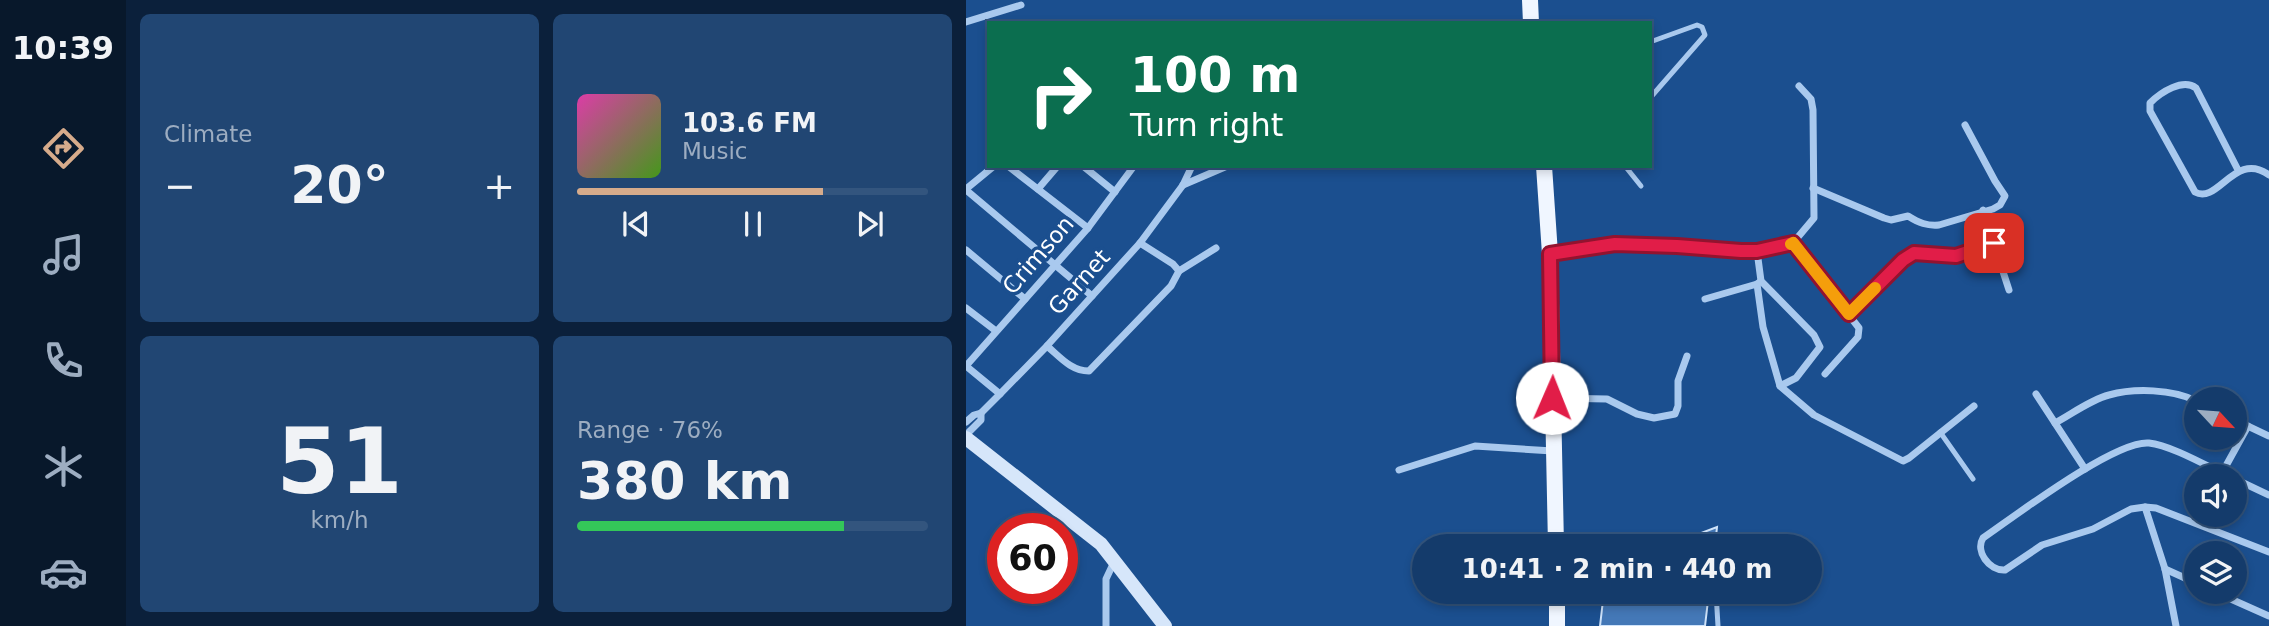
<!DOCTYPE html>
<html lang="en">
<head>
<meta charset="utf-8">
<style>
	:root { --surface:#143b6b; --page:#214673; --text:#f1f3f6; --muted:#9dadc1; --line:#33557e; --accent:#d6ab8b }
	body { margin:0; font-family:"DejaVu Sans",sans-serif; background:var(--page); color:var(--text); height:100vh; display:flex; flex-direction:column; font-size:26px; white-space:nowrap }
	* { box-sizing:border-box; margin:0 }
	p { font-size:23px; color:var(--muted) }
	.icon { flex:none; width:38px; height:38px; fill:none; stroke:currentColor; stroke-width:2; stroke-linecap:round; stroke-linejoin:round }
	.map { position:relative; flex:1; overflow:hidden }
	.details { display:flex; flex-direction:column; gap:14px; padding:14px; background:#0b203b; width:840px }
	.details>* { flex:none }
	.banner { position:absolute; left:21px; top:21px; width:665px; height:147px; border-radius:0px; box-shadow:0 4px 10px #0003,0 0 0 2px var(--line); background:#0b6e4f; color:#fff; overflow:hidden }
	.needle { width:46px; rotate:116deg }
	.tools { position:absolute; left:1218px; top:387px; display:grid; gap:14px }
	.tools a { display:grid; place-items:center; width:63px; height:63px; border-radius:50%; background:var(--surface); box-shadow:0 4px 10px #0003,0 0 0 2px var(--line); font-size:35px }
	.speed { position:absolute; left:21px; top:513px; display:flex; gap:14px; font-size:35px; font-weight:700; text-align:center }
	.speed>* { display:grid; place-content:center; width:91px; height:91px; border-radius:50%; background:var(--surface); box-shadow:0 4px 10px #0003,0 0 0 2px var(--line); line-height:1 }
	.speed .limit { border:10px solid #d22; background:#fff; color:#111 }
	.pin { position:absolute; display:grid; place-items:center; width:60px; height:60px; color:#fff; margin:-30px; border-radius:14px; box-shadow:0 4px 10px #0006 }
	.me { position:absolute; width:77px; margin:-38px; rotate:1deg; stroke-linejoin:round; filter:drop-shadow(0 0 5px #0008) }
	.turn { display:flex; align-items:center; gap:24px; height:147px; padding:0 28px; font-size:32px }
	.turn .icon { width:91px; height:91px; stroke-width:2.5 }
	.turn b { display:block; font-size:49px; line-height:60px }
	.big { font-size:52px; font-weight:700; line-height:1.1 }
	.details .tile { flex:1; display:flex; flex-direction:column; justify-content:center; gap:10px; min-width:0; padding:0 24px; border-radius:10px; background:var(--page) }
	.details .dial { align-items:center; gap:0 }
	.dial b { font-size:91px; line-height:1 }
	.song { display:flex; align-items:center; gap:21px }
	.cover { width:84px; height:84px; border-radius:10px; background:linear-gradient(135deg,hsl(320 70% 55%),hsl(100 70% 35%)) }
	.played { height:7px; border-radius:4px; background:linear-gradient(90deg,var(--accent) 70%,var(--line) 70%) }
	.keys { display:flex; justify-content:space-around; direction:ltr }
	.heat { display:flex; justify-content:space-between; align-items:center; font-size:38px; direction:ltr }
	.charge { height:10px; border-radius:5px; background:linear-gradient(90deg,#34c759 76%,var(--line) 0) }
	.details .tiles { flex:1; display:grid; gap:14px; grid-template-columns:repeat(2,1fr) }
	.trip { position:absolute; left:446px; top:534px; width:410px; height:70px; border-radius:35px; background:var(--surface); box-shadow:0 4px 10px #0003,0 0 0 2px var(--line); font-weight:700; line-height:70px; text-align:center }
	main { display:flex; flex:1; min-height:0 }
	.dock { display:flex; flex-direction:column; width:126px; justify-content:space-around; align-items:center; background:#08182b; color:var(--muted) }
	.dock .icon { width:49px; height:49px }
	.dock .active { color:var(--accent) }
	.dock b { font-size:32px; color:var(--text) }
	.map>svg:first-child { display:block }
	.building { fill:#4478b7; stroke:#cfe3fa; stroke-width:2 }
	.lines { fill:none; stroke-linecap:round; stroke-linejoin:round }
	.lane { stroke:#a9c9ee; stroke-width:5 }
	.street { stroke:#a9c9ee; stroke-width:7 }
	.secondary { stroke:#d6e6fa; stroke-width:14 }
	.primary { stroke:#f0f6ff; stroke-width:16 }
	.route-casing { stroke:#92132f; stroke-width:18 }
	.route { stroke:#e11d48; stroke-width:12 }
	.slow { stroke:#f59e0b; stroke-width:12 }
	.labels { text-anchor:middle; stroke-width:7; stroke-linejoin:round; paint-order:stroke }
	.street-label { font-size:23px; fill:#fff; stroke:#1b4f8f }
</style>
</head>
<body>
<main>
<nav class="dock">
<b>10:39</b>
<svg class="icon active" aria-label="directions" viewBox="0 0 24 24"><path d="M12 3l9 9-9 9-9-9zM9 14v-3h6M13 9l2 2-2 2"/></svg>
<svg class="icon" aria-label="music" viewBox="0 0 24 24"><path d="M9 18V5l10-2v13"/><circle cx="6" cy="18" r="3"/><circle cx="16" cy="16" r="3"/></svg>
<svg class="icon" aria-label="phone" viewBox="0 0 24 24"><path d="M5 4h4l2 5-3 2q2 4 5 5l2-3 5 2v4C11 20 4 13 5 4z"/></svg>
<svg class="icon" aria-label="climate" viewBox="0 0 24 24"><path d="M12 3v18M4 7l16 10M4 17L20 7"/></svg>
<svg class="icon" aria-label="car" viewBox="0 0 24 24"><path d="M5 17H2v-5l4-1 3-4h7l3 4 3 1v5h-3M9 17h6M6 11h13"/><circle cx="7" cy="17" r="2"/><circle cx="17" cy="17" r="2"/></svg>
</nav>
<section class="details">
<div class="tiles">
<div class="tile"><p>Climate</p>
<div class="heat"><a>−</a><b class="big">20°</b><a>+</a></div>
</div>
<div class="tile">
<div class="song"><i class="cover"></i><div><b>103.6 FM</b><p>Music</p></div></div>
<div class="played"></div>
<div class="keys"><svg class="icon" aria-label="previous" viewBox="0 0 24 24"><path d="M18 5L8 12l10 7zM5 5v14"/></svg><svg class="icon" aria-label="pause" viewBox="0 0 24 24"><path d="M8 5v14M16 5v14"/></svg><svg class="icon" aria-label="next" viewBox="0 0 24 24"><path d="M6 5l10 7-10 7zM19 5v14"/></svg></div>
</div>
<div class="tile dial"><b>51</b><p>km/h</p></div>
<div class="tile"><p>Range · 76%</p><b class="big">380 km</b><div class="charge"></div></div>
</div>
</section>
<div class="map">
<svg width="1303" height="626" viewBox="0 0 1303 626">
	<rect width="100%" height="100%" fill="#1b4f8f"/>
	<!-- building -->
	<g class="building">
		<path d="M751,527L749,546H701Z"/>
		<path d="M638,592H743L739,626H634Z"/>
	</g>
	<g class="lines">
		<!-- lane -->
		<g class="lane">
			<path d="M684,42L731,25L736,27L739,35L684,98"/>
			<path d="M659,166L675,186"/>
			<path d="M974,432L1007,479"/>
			<path d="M755,546L756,541"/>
			<path d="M750,592L752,626"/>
		</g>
		<!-- street -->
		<g class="street">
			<path d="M0,22L55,5"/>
			<path d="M42,166L122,228"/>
			<path d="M117,166L149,192"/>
			<path d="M1272,170L1230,88C1217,78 1195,92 1184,103V111L1229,192C1252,205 1269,150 1303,175"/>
			<path d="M217,185L259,167"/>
			<path d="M847,188L918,218L925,220L942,216C953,223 961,226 973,225L1027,209L1034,205L1039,196L1029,181L999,125"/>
			<path d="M0,189L28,166"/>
			<path d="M72,189L90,168"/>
			<path d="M0,190L126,296"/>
			<path d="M1017,210L1043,290"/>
			<path d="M174,243L207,264L213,271"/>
			<path d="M827,243L893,328L892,337L859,374"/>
			<path d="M0,250L59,299"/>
			<path d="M791,251L795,281L848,335L854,347L830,378L814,386"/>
			<path d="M585,254L649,244L711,246L775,251H791L827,243L848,218L847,110L845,99L833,86"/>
			<path d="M795,281L791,284L797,327L814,386L848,415L937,461L943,458L1008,406"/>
			<path d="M739,299L791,284"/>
			<path d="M0,308L30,331"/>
			<path d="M883,314L937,260L948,253L990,256L1028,243"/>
			<path d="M81,346C94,357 105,371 123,371L205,286L213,271L250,248"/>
			<path d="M0,366L122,228L168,166"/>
			<path d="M0,366L34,394"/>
			<path d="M1070,394L1119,469"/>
			<path d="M586,398L641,399L671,414L688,418L709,414L712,406V381L721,356"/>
			<path d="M1269,420L1303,436"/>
			<path d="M0,422L8,415L15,413L34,394L79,348L174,243L217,185L226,166"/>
			<path d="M1089,423C1106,414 1124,400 1143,395C1168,388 1207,389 1230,401"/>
			<path d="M0,435L15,420V413"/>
			<path d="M433,470L509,446L587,451"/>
			<path d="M1256,473L1282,426"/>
			<path d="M1269,479L1303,495"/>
			<path d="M1179,507L1165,509L1127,529L1076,545L1039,570C1023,571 1009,551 1017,538C1049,516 1149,440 1183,443C1204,445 1241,466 1262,476"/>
			<path d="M1199,569L1230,583"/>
			<path d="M1249,592L1303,616"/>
			<path d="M140,626V579L148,562"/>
			<path d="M1210,626L1199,569L1179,507L1190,508L1303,552"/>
		</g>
		<!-- secondary -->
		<path class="secondary" d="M0,438L135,544L199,626"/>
		<!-- primary -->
		<g class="primary">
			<path d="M564,0L565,23"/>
			<path d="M578,166L584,254L590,546"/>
			<path d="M591,592V626"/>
		</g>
	</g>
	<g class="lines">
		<!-- route casing -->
		<g class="route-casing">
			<path id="route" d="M586,398L584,254L649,244L711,246L775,251H791L827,243L883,314L937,260L948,253L990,256L1028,243"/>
		</g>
		<!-- route -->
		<use href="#route" class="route"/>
		<!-- slow -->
		<path class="slow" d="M825,244L827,243L883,314L909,288"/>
	</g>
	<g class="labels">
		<!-- street labels -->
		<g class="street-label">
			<text transform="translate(72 255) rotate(-49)" y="8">Crimson</text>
			<text transform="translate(113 282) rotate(-48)" y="8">Garnet</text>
		</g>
	</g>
</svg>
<div class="tools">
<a><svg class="needle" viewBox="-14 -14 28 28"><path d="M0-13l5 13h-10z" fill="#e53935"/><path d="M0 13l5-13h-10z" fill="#9dadc1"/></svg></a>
<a><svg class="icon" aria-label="sound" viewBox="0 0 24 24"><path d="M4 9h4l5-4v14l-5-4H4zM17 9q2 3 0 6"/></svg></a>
<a><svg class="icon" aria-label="layers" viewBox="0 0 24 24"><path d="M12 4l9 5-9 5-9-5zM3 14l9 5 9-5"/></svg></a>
</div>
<div class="speed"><div class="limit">60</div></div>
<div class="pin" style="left:1028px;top:243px;background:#d93025"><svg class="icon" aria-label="arrive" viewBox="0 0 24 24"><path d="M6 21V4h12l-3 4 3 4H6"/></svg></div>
<svg class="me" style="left:586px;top:398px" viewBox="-20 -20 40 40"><circle r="19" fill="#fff"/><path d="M0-13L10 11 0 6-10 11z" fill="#e11d48"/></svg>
<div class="trip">10:41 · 2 min · 440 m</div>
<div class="banner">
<div class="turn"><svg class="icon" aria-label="right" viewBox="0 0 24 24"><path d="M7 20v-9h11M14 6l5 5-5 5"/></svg><div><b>100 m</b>Turn right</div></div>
</div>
</div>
</main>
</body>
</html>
